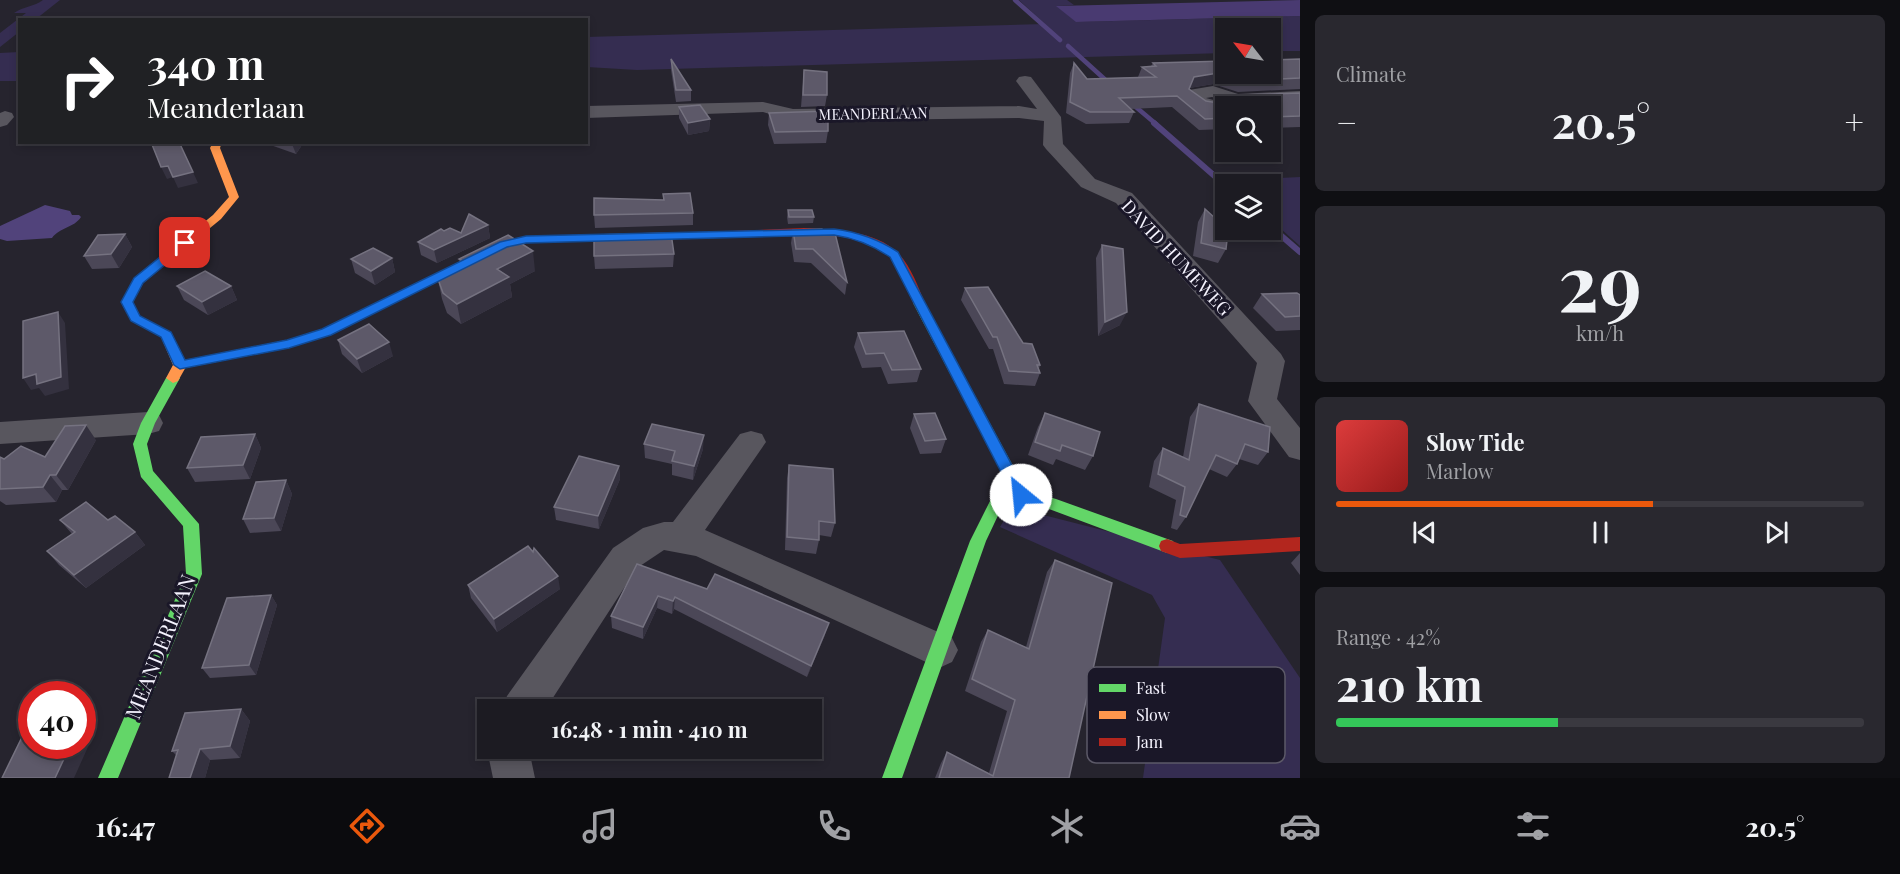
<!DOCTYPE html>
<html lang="en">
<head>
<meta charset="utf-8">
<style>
	:root { --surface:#1c1b22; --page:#29282f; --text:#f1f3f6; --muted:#a0a1a5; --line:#3a3940; --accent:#ea580c }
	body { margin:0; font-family:"Playfair Display",serif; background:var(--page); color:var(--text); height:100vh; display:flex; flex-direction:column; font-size:22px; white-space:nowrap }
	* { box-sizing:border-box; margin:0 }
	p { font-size:20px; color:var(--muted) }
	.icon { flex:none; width:33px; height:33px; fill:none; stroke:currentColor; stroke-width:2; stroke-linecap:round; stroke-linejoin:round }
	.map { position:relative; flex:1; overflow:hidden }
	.panel { display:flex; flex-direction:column; gap:15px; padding:15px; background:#0f0f13; width:600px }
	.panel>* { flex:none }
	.hud { position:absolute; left:18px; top:18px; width:570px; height:126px; border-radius:0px; box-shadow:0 3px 9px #0003,0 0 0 2px var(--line); background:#202124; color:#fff; overflow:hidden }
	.needle { width:39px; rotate:301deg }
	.tools { position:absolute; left:1215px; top:18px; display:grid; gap:12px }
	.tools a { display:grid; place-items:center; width:66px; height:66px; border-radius:0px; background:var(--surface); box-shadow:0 3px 9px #0003,0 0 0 2px var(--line); font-size:30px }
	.speed { position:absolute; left:18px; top:681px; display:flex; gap:12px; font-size:30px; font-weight:700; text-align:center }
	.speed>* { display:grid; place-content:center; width:78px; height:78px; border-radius:50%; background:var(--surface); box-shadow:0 3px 9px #0003,0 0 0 2px var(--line); line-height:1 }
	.speed .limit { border:9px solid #d22; background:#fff; color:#111 }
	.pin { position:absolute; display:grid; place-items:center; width:51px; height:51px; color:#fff; margin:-26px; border-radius:12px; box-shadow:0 3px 9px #0006 }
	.me { position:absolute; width:66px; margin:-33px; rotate:332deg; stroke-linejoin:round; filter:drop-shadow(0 0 4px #0008) }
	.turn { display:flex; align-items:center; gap:21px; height:126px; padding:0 30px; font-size:27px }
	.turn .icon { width:78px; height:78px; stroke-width:2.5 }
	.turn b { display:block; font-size:42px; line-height:51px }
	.big { font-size:45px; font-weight:700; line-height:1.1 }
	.panel .widget { flex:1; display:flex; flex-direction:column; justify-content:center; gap:9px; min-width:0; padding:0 21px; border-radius:9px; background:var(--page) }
	.panel .dial { align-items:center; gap:0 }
	.dial b { font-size:78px; line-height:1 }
	.song { display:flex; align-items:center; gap:18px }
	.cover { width:72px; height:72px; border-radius:9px; background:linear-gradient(135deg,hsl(0 70% 55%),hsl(0 70% 35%)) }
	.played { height:6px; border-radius:3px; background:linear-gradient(90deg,var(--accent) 60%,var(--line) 60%) }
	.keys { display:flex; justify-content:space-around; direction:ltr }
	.heat { display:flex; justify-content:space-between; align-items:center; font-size:33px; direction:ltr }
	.charge { height:9px; border-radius:4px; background:linear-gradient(90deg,#34c759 42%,var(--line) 0) }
	.trip { position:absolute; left:477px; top:699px; width:345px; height:60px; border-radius:0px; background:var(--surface); box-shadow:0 3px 9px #0003,0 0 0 2px var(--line); font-weight:700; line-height:60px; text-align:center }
	.tab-bar { display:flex; height:96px; justify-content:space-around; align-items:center; background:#0b0b0e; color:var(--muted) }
	.tab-bar .icon { width:42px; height:42px }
	.tab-bar .current { color:var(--accent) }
	.tab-bar b { font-size:27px; color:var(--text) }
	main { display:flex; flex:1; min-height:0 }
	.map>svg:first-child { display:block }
	.green { fill:#352d51 }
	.forest { fill:#493a71 }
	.water { fill:#51437b }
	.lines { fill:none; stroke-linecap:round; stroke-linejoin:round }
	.stream-far1 { stroke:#51437b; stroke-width:4.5 }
	.stream { stroke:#51437b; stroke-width:6 }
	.street { fill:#58565e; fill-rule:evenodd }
	.fast { fill:#63d668; fill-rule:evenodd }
	.slow { fill:#ff974d; fill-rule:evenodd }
	.jam { fill:#b3261e; fill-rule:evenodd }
	.wall { fill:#4b4757 }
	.shaded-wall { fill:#34313f }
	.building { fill:#5d5969; stroke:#757280; stroke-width:1.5 }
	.route { fill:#1a73e8; stroke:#114b97; stroke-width:1.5 }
	.labels { text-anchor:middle; stroke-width:6; stroke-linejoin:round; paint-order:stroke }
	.far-street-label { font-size:15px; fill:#f5f3fe; stroke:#1a1728 }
	.street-label { font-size:18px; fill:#f5f3fe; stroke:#1a1728 }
	.near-street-label { font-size:21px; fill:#f5f3fe; stroke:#1a1728 }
	.key { fill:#1a1728; stroke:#5c5968; stroke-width:1.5 }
	.key-label { font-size:16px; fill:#f5f3fe }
</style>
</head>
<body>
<main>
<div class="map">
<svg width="1300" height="778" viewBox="0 0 1300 778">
	<rect width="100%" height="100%" fill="#26242e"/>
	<!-- green -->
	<g class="green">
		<path d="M43,0H60L36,19L20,20L19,32L0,47V33L26,13H14C24,6 34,7 43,0Z"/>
		<path d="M1019,0H1067L1074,5L1057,6L1077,22L1300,16V51H1271L1270,28H1226L1225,53L637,70L587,67L586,37L1045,24Z"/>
		<path d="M19,52V81H0V53Z"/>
		<path d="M1300,177V246L1271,220L1270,184H1230L1225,181Z"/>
		<path d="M1016,508L1220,560L1300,678V778H1143L1165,618L1152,595L1000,527L1008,513Z"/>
	</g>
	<!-- forest -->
	<path class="forest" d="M1300,0V16L1076,22L1056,6Z"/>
	<!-- water -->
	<path class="water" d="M45,205L70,211L72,215H79L81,217C74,228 60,227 52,238L7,241L0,239V226Z"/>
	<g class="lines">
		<!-- stream-far1 -->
		<g class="stream-far1">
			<path d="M1015,0L1060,40"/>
			<path d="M1068,46L1110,84"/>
			<path d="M1130,102L1156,124"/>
		</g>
		<!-- stream -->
		<g class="stream">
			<path d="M1154,123L1226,186"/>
			<path d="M1270,226L1300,252"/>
		</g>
		<!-- street -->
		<g class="street">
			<path d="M1025,76L1031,77L1061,117L1063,144L1095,179L1132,193L1281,354L1285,361L1277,399L1300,428V460L1289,457L1248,401L1257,363L1116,203L1081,187L1046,149L1043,145L1044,121L1019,118L793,121L763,112L586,118V106L763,102L793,109L1019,106L1037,109L1016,81L1019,77Z"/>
			<path d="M1213,86L1238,94L1300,91V101L1236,104L1212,97L1206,98L1232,105L1226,106V114L1202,110L1186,99L1189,90Z"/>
			<path d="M5,111L12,113L14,117L7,125L0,127V113Z"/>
			<path d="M148,412L159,415L163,423L159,431L148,434L0,444V422Z"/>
			<path d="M751,431L762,434L766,442L705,530L952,638L958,650L952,662L939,668L926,662L696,556L664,550L637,568L545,710H501L507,696L613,548L643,528L664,522H673L740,434Z"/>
			<path d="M490,748H532L531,759L535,778H493L489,759Z"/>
		</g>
		<!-- fast -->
		<g class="fast">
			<path d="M707,232L712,235L711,237L526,243L507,247L330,335L289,348L180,369L173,365L180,361L287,340L322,329L500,242L526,237Z"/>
			<path d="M919,299L925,303L1026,490L1056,499L1173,541L1175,546L1173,551L1167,553L1049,509L1021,501L1002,507L986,541L902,778H882L970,541L991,499L1012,492L913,303Z"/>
			<path d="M173,373L180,378L155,423L147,444L153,471L199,524L202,574L118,778H98L186,574L183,526L141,477L133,444L141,423L166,378Z"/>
		</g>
		<!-- slow -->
		<path class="slow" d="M213,142H222L220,148L239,197L221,219L143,283L133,302L140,316L170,332L187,365L178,381L173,383L166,378L173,365L161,337L131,321L121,302L134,279L213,215L229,197L210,148Z"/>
		<!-- jam -->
		<g class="jam">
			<path d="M804,228C835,230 875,230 898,253C911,266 918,287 925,303L919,307L915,306C906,291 903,268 889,256C848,222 757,236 707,238L702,235L707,232Z"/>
			<path d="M1300,537V551L1180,558L1161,551L1159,546L1161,541L1167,539L1180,544Z"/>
		</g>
	</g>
	<!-- wall -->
	<g class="wall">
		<path d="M671,59L691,90V101L676,102L671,70Z"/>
		<path d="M1300,59V89L1238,92L1213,84L1189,88V89L1206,101L1230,105L1234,97L1300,93V127L1270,128V106H1226V129L1199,130L1172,107L1130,109L1134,112L1129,123L1086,124L1066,113L1070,73L1074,63L1087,79L1138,77L1142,67L1151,66L1153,63Z"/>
		<path d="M804,70L827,95L825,106L801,107Z"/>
		<path d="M679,107L710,119L709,131L688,135L679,118Z"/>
		<path d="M769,113L828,131L826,143L774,144L768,125Z"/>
		<path d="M262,142H304L296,154Z"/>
		<path d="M663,194L693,213V225L595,228L594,215L663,200Z"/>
		<path d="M1205,209L1226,249L1218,263L1193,256L1198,222Z"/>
		<path d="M788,210L814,217L813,223L788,224L787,217Z"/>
		<path d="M488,225L490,238L437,263L421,255L418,242L444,231L461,233Z"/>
		<path d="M793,230L824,233L847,282L845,295L811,263L794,262L791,243Z"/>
		<path d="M125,234L132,247L119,268L92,269L84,256Z"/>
		<path d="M1102,245L1120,325L1098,336L1096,258Z"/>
		<path d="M674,254L673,267L595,269L594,256Z"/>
		<path d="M392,258L395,272L375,285L355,273L351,259Z"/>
		<path d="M459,259L535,271L510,284L512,297L461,324L447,313L442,299L438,279L461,268Z"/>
		<path d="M177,286H231L237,300L208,315L184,300Z"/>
		<path d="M965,288L1023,343L1040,365L1039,369L1040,373L1035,386L1004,384L993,349H989L961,300Z"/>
		<path d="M1262,294L1300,295V330L1276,331L1253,308Z"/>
		<path d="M858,333L921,369L917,382L888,384L881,367L862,368L854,347Z"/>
		<path d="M338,340L393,356L362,373L342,354Z"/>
		<path d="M1199,404L1268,452L1258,465L1239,459L1237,464L1227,477L1209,469L1186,517L1177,530L1171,528L1176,500L1149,487L1154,461L1163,448L1183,457L1190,417Z"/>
		<path d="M1045,413L1093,456L1085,470L1056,459L1053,465L1028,455L1038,427Z"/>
		<path d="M914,414L946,439L941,453L920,454L910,428Z"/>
		<path d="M255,434L261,448L250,479L195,482L187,468Z"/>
		<path d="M96,440L68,490H62L56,502L6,505L0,501V457L4,459L45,457Z"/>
		<path d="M644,444L703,449L693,480L672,475V464L645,458Z"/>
		<path d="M789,465L835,523L831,537L819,535V540L816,554L785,550L787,478Z"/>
		<path d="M619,466L620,479L599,529L556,520L554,507Z"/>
		<path d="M286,480L292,494L281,531L250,533L243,519Z"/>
		<path d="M60,520H108L135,532L145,545L86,588L59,565L47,551L72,534Z"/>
		<path d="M533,552L560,589L497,632L471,598L468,585Z"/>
		<path d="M1300,553V575L1291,563Z"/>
		<path d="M1055,560L1069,778H935L941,763L947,752L989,773L1007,711L965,691L981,642L988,630L1026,647L1047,572Z"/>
		<path d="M637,564L825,635L807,677L674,609L672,614L657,608L643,639L612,628L611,616Z"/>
		<path d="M271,595L277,605L256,675L210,678L202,668Z"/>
		<path d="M241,709L250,721L240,758L210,760L205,778H169L177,756L172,751Z"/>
	</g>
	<!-- shaded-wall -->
	<g class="shaded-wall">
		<path d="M1218,73L1213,84L1189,88L1194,77Z"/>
		<path d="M710,119L709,131L688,135V123Z"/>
		<path d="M294,142H304L296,154L292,144Z"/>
		<path d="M168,166L193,172L198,183L178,188L173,177L167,179L161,167Z"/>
		<path d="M488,225L490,238L437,263L434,250Z"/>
		<path d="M125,234L132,247L119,268L111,254Z"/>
		<path d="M533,251L535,271L510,284L512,297L461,324L457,304L497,269Z"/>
		<path d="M392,258L395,272L375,285L371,271Z"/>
		<path d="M231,286L237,300L208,315L202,302Z"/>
		<path d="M58,312L65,323L69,389L45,396L39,388L31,390L23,378Z"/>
		<path d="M1127,312L1120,325L1098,336L1105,322Z"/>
		<path d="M389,342L393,356L362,373L357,359Z"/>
		<path d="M86,425L96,440L68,490L56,475Z"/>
		<path d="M255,434L261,448L250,479L243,465Z"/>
		<path d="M704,435L703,449L693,480L694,466Z"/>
		<path d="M619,466L620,479L599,529L598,516Z"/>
		<path d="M50,475L62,490L56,502L43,487Z"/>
		<path d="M286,480L292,494L281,531L274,518Z"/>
		<path d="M135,532L145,545L86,588L74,575Z"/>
		<path d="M558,576L560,589L497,632L494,619Z"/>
		<path d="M271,595L277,605L256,675L249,665Z"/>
		<path d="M658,596L657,608L643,639V627Z"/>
		<path d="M675,597L674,609L672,614L673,601Z"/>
		<path d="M829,623L825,635L807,677L811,666Z"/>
		<path d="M241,709L250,721L240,758L230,746Z"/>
		<path d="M82,730L92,738L74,778H55L70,746H82Z"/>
		<path d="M200,749L210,760L205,778H190Z"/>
	</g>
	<!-- building -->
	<g class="building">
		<path d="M671,59L691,90H676Z"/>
		<path d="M1300,59V78L1244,81L1218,73L1194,77L1189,89L1206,101L1231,105L1234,103V97L1240,95L1300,93V116L1270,117V106H1226V118L1205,119L1177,96L1119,98L1134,112H1090L1070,102L1074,63L1087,79L1156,77L1142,67L1156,66L1153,63L1226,61V74H1270V60Z"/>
		<path d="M804,70L827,72V95H803Z"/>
		<path d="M700,105L710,119L688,123L679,107Z"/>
		<path d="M828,111V131L775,132L769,113Z"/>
		<path d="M151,142H179L193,172L173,177L168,166L161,167Z"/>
		<path d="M690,193L693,213L594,215V198L664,200L663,194Z"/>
		<path d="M1205,209L1226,228V230L1228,231L1226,249L1201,243Z"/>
		<path d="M788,210H812L814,217H789Z"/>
		<path d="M469,214L488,225L434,250L418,242L441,229L444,231L450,228L461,233Z"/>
		<path d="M822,229L824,233H835L847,282L813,249H796L793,230Z"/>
		<path d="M671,233L674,254L594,256V235Z"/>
		<path d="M125,234L111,254L84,256L98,235Z"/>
		<path d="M508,235L533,251L497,269L509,277L457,304L443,293L438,279L468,264L459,259Z"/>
		<path d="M1102,245L1123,249L1127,312L1105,322Z"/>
		<path d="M373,248L392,258L371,271L351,259Z"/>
		<path d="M205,271L231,286L202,302L177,286Z"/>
		<path d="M988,287L1023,343L1032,344L1040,365H1037L1040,373L1009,371L997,337H993L965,288Z"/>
		<path d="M1297,293L1300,295V316L1285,317L1262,294Z"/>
		<path d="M58,312L61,377L37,384L36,374L23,378V321Z"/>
		<path d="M369,324L389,342L357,359L338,340Z"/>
		<path d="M904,331L921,369L892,370L884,353L866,354L858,333Z"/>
		<path d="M1199,404L1270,427L1268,452L1245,444L1237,464L1216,455L1186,517L1180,515L1185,487L1158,474L1163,448L1189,460Z"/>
		<path d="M935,413L946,439L925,441L914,414Z"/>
		<path d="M1045,413L1100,432L1093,456L1062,445L1060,451L1035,442Z"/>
		<path d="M652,424L704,435L694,466L672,461L675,451L644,444Z"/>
		<path d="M86,425L56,475H50L43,487L0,489V457L4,459L21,446L45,457L65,426Z"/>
		<path d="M255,434L243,465L187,468L201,437Z"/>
		<path d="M579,456L619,466L598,516L554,507Z"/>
		<path d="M789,465L833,469L835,523L819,521V540L787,537Z"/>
		<path d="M286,480L274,518L243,519L256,482Z"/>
		<path d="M86,502L108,520L115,516L135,532L74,575L47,551L75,532L60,520Z"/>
		<path d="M528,546L533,552L534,548L558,576L494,619L468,585Z"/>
		<path d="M1055,560L1112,583L1069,778H939L947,752L993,776L1015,700L972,679L988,630L1029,649Z"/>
		<path d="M637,564L707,589L715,574L829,623L811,666L675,597L673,601L658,596L643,627L611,616Z"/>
		<path d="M271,595L249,665L202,668L227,598Z"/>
		<path d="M241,709L230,746L200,749L190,778H169L178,750L172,751L185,713Z"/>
		<path d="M32,728V746H70L55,778H2L26,729Z"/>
	</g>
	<!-- route -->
	<path class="route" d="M834,229C858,232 878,239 898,252L1028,495L1026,499H1015L890,257C872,245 855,238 834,235L526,243L507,247L331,335L289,348L180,369L174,365L161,337L131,321L121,302L134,278L181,240H189V245L143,283L133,302L140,316L171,332L185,360L287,340L322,329L500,242L526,236Z"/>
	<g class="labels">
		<!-- far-street labels -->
		<g class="far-street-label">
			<text transform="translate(873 114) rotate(-1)" y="5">MEANDERLAAN</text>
		</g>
		<!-- street labels -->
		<g class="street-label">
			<text transform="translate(1176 258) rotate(47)" y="6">DAVID HUMEWEG</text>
		</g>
		<!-- near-street labels -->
		<g class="near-street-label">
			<text transform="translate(161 647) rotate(-68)" y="7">MEANDERLAAN</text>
		</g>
	</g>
	<!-- legend -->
	<rect x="1087" y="667" width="198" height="96" rx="9" class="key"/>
	<rect x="1099" y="684" width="27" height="8" fill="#63d668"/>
	<rect x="1099" y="711" width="27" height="8" fill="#ff974d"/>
	<rect x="1099" y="738" width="27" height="8" fill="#b3261e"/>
	<g class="key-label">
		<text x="1136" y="694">Fast</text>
		<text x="1136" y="721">Slow</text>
		<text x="1136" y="748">Jam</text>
	</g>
</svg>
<div class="tools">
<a><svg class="needle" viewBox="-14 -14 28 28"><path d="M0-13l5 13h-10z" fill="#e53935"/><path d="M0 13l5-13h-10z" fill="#a0a1a5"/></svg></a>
<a><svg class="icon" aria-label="search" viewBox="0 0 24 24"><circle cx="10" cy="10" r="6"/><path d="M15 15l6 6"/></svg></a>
<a><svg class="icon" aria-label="layers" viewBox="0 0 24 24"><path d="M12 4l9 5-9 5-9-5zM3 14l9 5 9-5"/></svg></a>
</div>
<div class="speed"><div class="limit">40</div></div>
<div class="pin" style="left:185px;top:243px;background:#d93025"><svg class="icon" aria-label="arrive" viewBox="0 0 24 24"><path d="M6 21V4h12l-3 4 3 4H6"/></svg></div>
<svg class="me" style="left:1021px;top:495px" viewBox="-20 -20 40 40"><circle r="19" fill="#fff"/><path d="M0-13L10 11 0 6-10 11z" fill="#1a73e8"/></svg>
<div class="trip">16:48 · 1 min · 410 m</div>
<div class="hud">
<div class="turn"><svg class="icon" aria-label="right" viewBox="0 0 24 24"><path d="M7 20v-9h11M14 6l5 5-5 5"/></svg><div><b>340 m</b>Meanderlaan</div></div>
</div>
</div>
<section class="panel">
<div class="widget"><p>Climate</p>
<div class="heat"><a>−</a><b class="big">20.5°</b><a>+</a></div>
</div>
<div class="widget dial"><b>29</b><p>km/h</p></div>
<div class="widget">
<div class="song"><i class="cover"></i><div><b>Slow Tide</b><p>Marlow</p></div></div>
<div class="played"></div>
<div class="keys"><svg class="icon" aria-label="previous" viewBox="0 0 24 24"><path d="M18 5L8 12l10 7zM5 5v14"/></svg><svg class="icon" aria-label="pause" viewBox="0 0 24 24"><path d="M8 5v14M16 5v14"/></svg><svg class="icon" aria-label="next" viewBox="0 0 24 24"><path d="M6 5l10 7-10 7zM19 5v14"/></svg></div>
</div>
<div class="widget"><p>Range · 42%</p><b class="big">210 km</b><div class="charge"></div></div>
</section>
</main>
<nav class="tab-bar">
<b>16:47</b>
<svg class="icon current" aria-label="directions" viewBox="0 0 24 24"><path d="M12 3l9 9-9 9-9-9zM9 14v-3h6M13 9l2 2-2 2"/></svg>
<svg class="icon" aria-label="music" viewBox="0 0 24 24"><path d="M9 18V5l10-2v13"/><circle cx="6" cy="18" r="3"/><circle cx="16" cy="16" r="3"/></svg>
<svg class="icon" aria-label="phone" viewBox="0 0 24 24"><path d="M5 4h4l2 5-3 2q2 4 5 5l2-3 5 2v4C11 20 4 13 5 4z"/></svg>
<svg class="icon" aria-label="climate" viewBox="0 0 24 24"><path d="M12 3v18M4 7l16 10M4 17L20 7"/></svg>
<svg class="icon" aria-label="car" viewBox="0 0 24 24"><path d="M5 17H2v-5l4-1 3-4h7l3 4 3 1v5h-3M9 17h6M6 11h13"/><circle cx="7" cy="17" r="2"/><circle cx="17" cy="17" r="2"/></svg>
<svg class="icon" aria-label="filters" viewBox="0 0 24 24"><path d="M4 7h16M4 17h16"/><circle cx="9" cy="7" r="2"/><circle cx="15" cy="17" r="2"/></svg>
<b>20.5°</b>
</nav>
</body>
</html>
